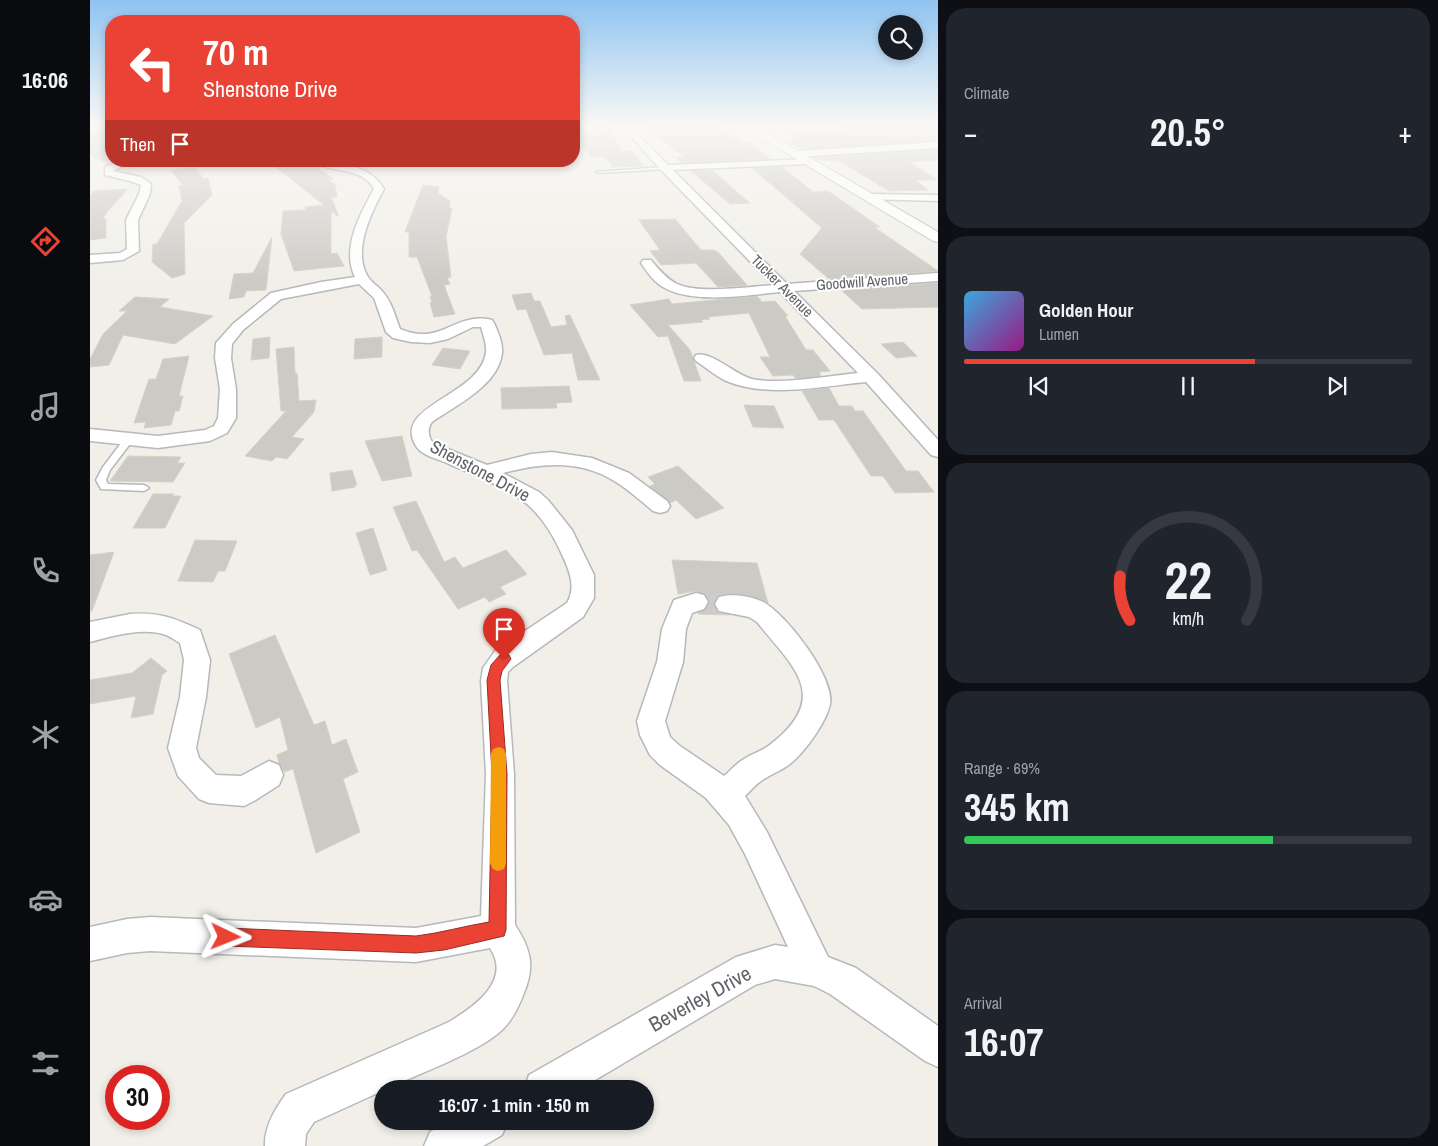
<!DOCTYPE html>
<html lang="en">
<head>
<meta charset="utf-8">
<style>
	:root { --surface:#171b24; --page:#20242c; --text:#f1f3f6; --muted:#9ea1a6; --line:#363941; --accent:#ea4335 }
	body { margin:0; font-family:"Archivo Narrow",sans-serif; background:var(--page); color:var(--text); height:100vh; display:flex; flex-direction:column; font-size:19px; white-space:nowrap }
	* { box-sizing:border-box; margin:0 }
	p { font-size:16px; color:var(--muted) }
	.icon { flex:none; width:28px; height:28px; fill:none; stroke:currentColor; stroke-width:2; stroke-linecap:round; stroke-linejoin:round }
	.map { position:relative; flex:1; overflow:hidden }
	.details { display:flex; flex-direction:column; gap:8px; padding:8px; background:#0d0f14; width:500px }
	.details>* { flex:none }
	.guide { position:absolute; left:15px; top:15px; width:475px; height:152px; border-radius:20px; box-shadow:0 2px 8px #0003; background:#ea4335; color:#fff; overflow:hidden }
	.controls { position:absolute; left:788px; top:15px; display:grid; gap:10px }
	.controls a { display:grid; place-items:center; width:45px; height:45px; border-radius:50%; background:var(--surface); box-shadow:0 2px 8px #0003; font-size:25px }
	.speed { position:absolute; left:15px; top:1065px; display:flex; gap:10px; font-size:25px; font-weight:700; text-align:center }
	.speed>* { display:grid; place-content:center; width:65px; height:65px; border-radius:50%; background:var(--surface); box-shadow:0 2px 8px #0003; line-height:1 }
	.speed .limit { border:8px solid #d22; background:#fff; color:#111 }
	.pin { position:absolute; display:grid; place-items:center; width:42px; height:42px; color:#fff; margin:-51px -21px; border-radius:50% 50% 50% 0; rotate:-45deg; box-shadow:0 0 5px #0007 }
	.pin .icon { rotate:45deg }
	.me { position:absolute; width:55px; margin:-28px; rotate:92deg; stroke-linejoin:round; filter:drop-shadow(0 0 4px #0008) }
	.turn { display:flex; align-items:center; gap:18px; height:105px; padding:0 15px; font-size:22px }
	.turn .icon { width:65px; height:65px; stroke-width:2.5 }
	.turn b { display:block; font-size:35px; line-height:42px }
	.then { display:flex; align-items:center; height:48px; padding:0 15px; background:#0003; gap:10px; font-size:19px }
	.big { font-size:38px; font-weight:800; line-height:1.1 }
	.details .card { flex:1; display:flex; flex-direction:column; justify-content:center; gap:8px; min-width:0; padding:0 18px; border-radius:20px; background:var(--page) }
	.details .dial { align-items:center; gap:0 }
	.dial svg { height:130px; overflow:visible; fill:none; stroke:var(--line); stroke-width:7; stroke-linecap:round; text-anchor:middle }
	.dial text { fill:var(--text); stroke:none }
	.song { display:flex; align-items:center; gap:15px }
	.cover { width:60px; height:60px; border-radius:8px; background:linear-gradient(135deg,hsl(200 70% 55%),hsl(310 70% 35%)) }
	.played { height:5px; border-radius:2px; background:linear-gradient(90deg,var(--accent) 65%,var(--line) 65%) }
	.keys { display:flex; justify-content:space-around; direction:ltr }
	.heat { display:flex; justify-content:space-between; align-items:center; font-size:28px; direction:ltr }
	.charge { height:8px; border-radius:4px; background:linear-gradient(90deg,#34c759 69%,var(--line) 0) }
	.trip { position:absolute; left:284px; top:1080px; width:280px; height:50px; border-radius:25px; background:var(--surface); box-shadow:0 2px 8px #0003; font-weight:800; line-height:50px; text-align:center }
	main { display:flex; flex:1; min-height:0 }
	.tab-bar { display:flex; flex-direction:column; width:90px; justify-content:space-around; align-items:center; background:#090b0e; color:var(--muted) }
	.tab-bar .icon { width:35px; height:35px }
	.tab-bar .on { color:var(--accent) }
	.tab-bar b { font-size:22px; color:var(--text) }
	.map>svg:first-child { display:block }
	.green { fill:#c5e8c5 }
	.building { fill:#cccac5; stroke:#d6d1c6 }
	.lines { fill:none; stroke-linecap:round; stroke-linejoin:round }
	.street-tunnel { stroke:#ccccc8; stroke-width:21; stroke-dasharray:21 11; stroke-linecap:butt }
	.lane-casing { stroke:#b5b8bc; stroke-width:3 }
	.street-casing { stroke:#b5b8bc; stroke-width:3 }
	.secondary-casing { stroke:#b6babf; stroke-width:2 }
	.lane { fill:#fff; fill-rule:evenodd }
	.street { fill:#fff; fill-rule:evenodd }
	.secondary { fill:#fff; fill-rule:evenodd }
	.route { fill:#ea4335; stroke:#982c22 }
	.slow { fill:#f59e0b }
	.labels { text-anchor:middle; stroke-width:4; stroke-linejoin:round; paint-order:stroke }
	.far-street-label { font-size:15px; fill:#5f6368; stroke:#fff }
	.street-label { font-size:18px; fill:#5f6368; stroke:#fff }
	.near-street-label { font-size:21px; fill:#5f6368; stroke:#fff }
</style>
</head>
<body>
<main>
<nav class="tab-bar">
<b>16:06</b>
<svg class="icon on" aria-label="directions" viewBox="0 0 24 24"><path d="M12 3l9 9-9 9-9-9zM9 14v-3h6M13 9l2 2-2 2"/></svg>
<svg class="icon" aria-label="music" viewBox="0 0 24 24"><path d="M9 18V5l10-2v13"/><circle cx="6" cy="18" r="3"/><circle cx="16" cy="16" r="3"/></svg>
<svg class="icon" aria-label="phone" viewBox="0 0 24 24"><path d="M5 4h4l2 5-3 2q2 4 5 5l2-3 5 2v4C11 20 4 13 5 4z"/></svg>
<svg class="icon" aria-label="climate" viewBox="0 0 24 24"><path d="M12 3v18M4 7l16 10M4 17L20 7"/></svg>
<svg class="icon" aria-label="car" viewBox="0 0 24 24"><path d="M5 17H2v-5l4-1 3-4h7l3 4 3 1v5h-3M9 17h6M6 11h13"/><circle cx="7" cy="17" r="2"/><circle cx="17" cy="17" r="2"/></svg>
<svg class="icon" aria-label="filters" viewBox="0 0 24 24"><path d="M4 7h16M4 17h16"/><circle cx="9" cy="7" r="2"/><circle cx="15" cy="17" r="2"/></svg>
</nav>
<div class="map">
<svg width="848" height="1146" viewBox="0 0 848 1146">
	<rect width="100%" height="100%" fill="#f1efe8"/>
	<!-- green -->
	<path class="green" d="M669,124H748L753,125L678,130Z"/>
	<!-- building -->
	<g class="building">
		<path d="M11,124H21V160L11,161L8,158L4,159L0,152V133Z"/>
		<path d="M495,124H515L532,151H542L553,166L522,167L516,157H501L484,134L500,133Z"/>
		<path d="M553,124H577L591,127L628,126L652,143H661L681,159L591,163L586,157H594Z"/>
		<path d="M777,124H848V140L711,149L698,141L705,139L697,134L759,131L750,127Z"/>
		<path d="M848,150V160L819,162L847,180H826L838,190L799,191L748,160H729L724,158Z"/>
		<path d="M178,161H218L244,179L238,180L245,184L247,197H241L249,217L241,211V254L247,253L254,266L204,271L191,234L193,211L216,210L215,207L234,205Z"/>
		<path d="M104,167L114,179L118,178L122,195L94,223L95,274L82,278L62,262L63,244H67L92,201L89,186L93,185L81,171Z"/>
		<path d="M692,167L723,192L738,191L790,227H784L848,271L739,279L710,254L732,228L662,168Z"/>
		<path d="M622,170L641,187L660,203L640,204L601,171Z"/>
		<path d="M333,185L349,187L348,193L360,201L359,208H362L356,237L361,277L357,278L360,284L354,285L365,314L344,317L340,303L342,302L340,296H342L327,257H319V232H315Z"/>
		<path d="M38,189L16,213L13,219H16V238L0,240V195L4,191Z"/>
		<path d="M585,219L611,250H623L628,252L657,285L628,287L606,263L571,265L560,251L570,250L549,220Z"/>
		<path d="M182,237L176,290L156,291L154,297L139,299L144,274L163,273Z"/>
		<path d="M848,283V307L772,309L751,290Z"/>
		<path d="M441,293L444,301H450L461,327L477,325L475,316L480,315L510,380H488L482,353L454,355L436,309L427,310L422,295Z"/>
		<path d="M667,296L672,302L685,301L698,316H695L716,350H723L740,371L729,372L731,376L714,378H705L703,375L683,376L670,357H680L659,313L648,314L618,317L620,319L611,320L613,322L578,325L600,350L611,381H594L578,336L568,337L540,305L579,299L582,304Z"/>
		<path d="M45,297L79,299L70,307L123,316L85,344L33,335L19,365L0,367V359L13,334L37,311H29Z"/>
		<path d="M180,337L179,358L161,360L163,339Z"/>
		<path d="M292,337V357L264,359L265,339Z"/>
		<path d="M813,342L827,356L806,358L791,344Z"/>
		<path d="M204,347L205,373H207L209,401L226,400L224,412L202,437L214,439L197,459L186,457L182,461L155,456L196,411H191L186,349Z"/>
		<path d="M353,348L380,351L370,369L342,365Z"/>
		<path d="M99,356L89,396H93L89,411H85L81,425L54,428L56,422L44,423L59,379H66L73,359Z"/>
		<path d="M479,386L482,402L466,403L467,408L412,409L411,388Z"/>
		<path d="M739,388L749,406H762L765,411H773L816,471H828L844,492L805,493L793,476H781L744,420H729L712,391Z"/>
		<path d="M654,405L684,406L694,428L663,427Z"/>
		<path d="M312,436L322,476L292,481L275,441Z"/>
		<path d="M38,456L91,457L87,463H95L83,482L20,481Z"/>
		<path d="M588,466L634,508L606,519L586,500L580,503L560,486L565,484L558,477Z"/>
		<path d="M262,470L267,485H265V487L242,491L240,473Z"/>
		<path d="M63,494H84L82,496H91L75,528H43Z"/>
		<path d="M326,501L354,562L365,557L373,568L416,550L437,574L410,587L416,594L399,602L395,597L368,609L327,550L322,551L303,507Z"/>
		<path d="M283,528L297,570L280,575L266,533Z"/>
		<path d="M105,540L147,541L135,571H128L123,582L88,581Z"/>
		<path d="M24,552L2,611H0V555Z"/>
		<path d="M582,560L667,563L678,603L657,595L634,594L627,596L623,605L629,613L639,615L608,614L616,610L620,601L614,593L606,591L588,594Z"/>
		<path d="M185,635L224,725L235,721L242,745L256,739L268,772L253,779L270,832L226,853L203,769L194,772L189,763L187,755L198,750L190,717L166,728L139,654Z"/>
		<path d="M61,658L77,671L72,675L63,714L41,718L46,696L0,704V680L42,673Z"/>
	</g>
	<g class="lines">
		<!-- street-tunnel -->
		<path class="street-tunnel" d="M606,602L637,604"/>
		<!-- lane casing -->
		<g class="lane-casing">
			<g id="lane">
				<path d="M574,167L576,169L508,173L506,172Z"/>
				<path d="M38,437L43,440L20,470L16,480L18,484L54,485L59,488L54,491L11,489L6,480L13,467L35,438Z"/>
			</g>
		</g>
		<!-- street casing -->
		<g class="street-casing">
			<g id="street">
				<path d="M530,124H538L578,165L719,159L721,161L716,164L583,170L697,284L848,273V281L704,291L788,374L848,440V457L841,455L776,382C733,386 680,398 639,382C628,378 617,368 606,361L604,358L606,355C622,351 645,375 662,379C690,385 738,376 768,373L690,292C656,295 592,307 565,281C560,276 555,269 551,263L553,260H561C569,270 576,278 587,284C609,294 657,287 683,285L571,170Z"/>
				<path d="M848,142V148L705,157L700,154L705,151Z"/>
				<path d="M29,161H43L23,171L51,177L61,184L60,194L48,220L49,251L33,260L0,263V255L30,253L37,249L36,220L49,194L51,185L40,181L15,175V167Z"/>
				<path d="M220,161C245,161 281,165 294,189C281,213 262,251 278,277C282,283 288,286 292,291C302,302 305,316 310,329C352,347 364,311 402,320L404,323C408,332 413,343 412,353C408,386 366,405 342,422C337,429 338,436 343,443L397,465L441,454L462,452L502,458L539,473L577,501L580,506L577,511L570,513L563,511C551,501 539,490 526,482C490,459 451,463 413,473L449,492L458,500L482,530L504,575V598L493,617L423,667L418,672L417,681L424,774L425,925C441,949 445,966 434,993C429,1006 423,1019 413,1029C390,1052 328,1074 296,1089H292V1091L224,1122L216,1134L215,1146H175C174,1127 185,1109 196,1094L359,1022C384,1007 422,981 400,948L326,962L60,951L37,953L0,961V927L37,919L60,917L326,928L391,916L396,774L391,681L393,668L405,651L477,603C486,588 480,572 473,557C465,538 453,518 437,504C420,489 381,473 359,464C349,459 332,456 326,446C301,405 391,396 396,352C397,344 393,335 391,327H383L358,339L340,343L321,342L303,338L296,332L284,298L269,284L191,299L153,330L142,344L141,358L146,389V418L137,433L120,441L68,448L0,441V429L68,436L115,430L124,426L128,418L130,389L125,358L126,343L143,324L181,293L231,282L265,277C251,249 270,214 284,189C273,166 237,173 220,161Z"/>
				<path d="M780,194L848,195V201L776,199L775,197L776,195Z"/>
				<path d="M606,593L614,595L618,602L614,609L602,613L596,629L593,662L575,721L580,737L590,746L634,776C640,771 645,765 651,761C660,754 673,751 681,744C742,696 703,667 667,622L659,617L629,611L625,604L629,597C641,593 661,596 673,602C695,613 745,677 740,704C737,721 715,752 701,763C693,770 683,773 674,779C667,783 661,790 655,796L677,832L738,957L766,968L848,1026V1067L835,1061L740,994L724,986L685,979L665,985L490,1089H434L439,1075L646,957L685,945L698,947L655,854L639,825L616,798L570,765L560,755L550,735L547,721L567,662L572,629L584,600Z"/>
				<path d="M40,614C69,612 84,618 110,630L120,660L116,697L106,748L109,758L126,775L151,776L179,761L189,765L193,775L189,785L164,801L154,806L119,803L109,799L88,776L78,748L90,697L94,660L90,643C86,641 81,637 76,635C53,627 23,636 0,642V622Z"/>
				<path d="M358,1121H418L412,1135L393,1146H334L340,1132Z"/>
			</g>
		</g>
		<!-- secondary casing -->
		<g class="secondary-casing">
			<path id="secondary" d="M643,124H656L674,131L848,232V242L843,241L666,135Z"/>
		</g>
		<!-- lane -->
		<use href="#lane" class="lane"/>
		<!-- street -->
		<use href="#street" class="street"/>
		<!-- secondary -->
		<use href="#secondary" class="secondary"/>
	</g>
	<!-- sky -->
	<linearGradient id="sky" x2="0" y2="1"><stop stop-color="#8fc3f1"/><stop offset="0.44" stop-color="#f9f8f5"/><stop offset="1" stop-color="#f9f8f5" stop-opacity="0"/></linearGradient>
	<rect width="848" height="284" fill="url(#sky)"/>
	<!-- route -->
	<path class="route" d="M414,653L419,655L421,659L412,671L410,680L417,774L416,930L414,936L354,950L326,953L136,946L130,943L127,937L130,931L136,928L326,936C351,933 374,926 399,922L402,774L397,680L401,665L410,655Z"/>
	<!-- slow -->
	<path class="slow" d="M409,747L414,749L416,754V863L414,869L408,871L403,869L400,863L401,754L403,749Z"/>
	<g class="labels">
		<!-- far-street labels -->
		<g class="far-street-label">
			<text transform="translate(772 282) rotate(-4)" y="5">Goodwill Avenue</text>
			<text transform="translate(692 286) rotate(45)" y="5">Tucker Avenue</text>
		</g>
		<!-- street labels -->
		<g class="street-label">
			<text transform="translate(390 471) rotate(28)" y="6">Shenstone Drive</text>
		</g>
		<!-- near-street labels -->
		<g class="near-street-label">
			<text transform="translate(610 999) rotate(-29)" y="7">Beverley Drive</text>
		</g>
	</g>
</svg>
<div class="controls">
<a><svg class="icon" aria-label="search" viewBox="0 0 24 24"><circle cx="10" cy="10" r="6"/><path d="M15 15l6 6"/></svg></a>
</div>
<div class="speed"><div class="limit">30</div></div>
<div class="pin" style="left:414px;top:659px;background:#d93025"><svg class="icon" aria-label="arrive" viewBox="0 0 24 24"><path d="M6 21V4h12l-3 4 3 4H6"/></svg></div>
<svg class="me" style="left:136px;top:937px" viewBox="-20 -20 40 40"><path d="M0-17L14 15 0 8-14 15z" fill="#ea4335" stroke="#fff" stroke-width="4"/></svg>
<div class="trip">16:07 · 1 min · 150 m</div>
<div class="guide">
<div class="turn"><svg class="icon" aria-label="left" viewBox="0 0 24 24"><path d="M17 20v-9H6M10 6l-5 5 5 5"/></svg><div><b>70 m</b>Shenstone Drive</div></div>
<div class="then">Then<svg class="icon" aria-label="arrive" viewBox="0 0 24 24"><path d="M6 21V4h12l-3 4 3 4H6"/></svg></div>
</div>
</div>
<section class="details">
<div class="card"><p>Climate</p>
<div class="heat"><a>−</a><b class="big">20.5°</b><a>+</a></div>
</div>
<div class="card">
<div class="song"><i class="cover"></i><div><b>Golden Hour</b><p>Lumen</p></div></div>
<div class="played"></div>
<div class="keys"><svg class="icon" aria-label="previous" viewBox="0 0 24 24"><path d="M18 5L8 12l10 7zM5 5v14"/></svg><svg class="icon" aria-label="pause" viewBox="0 0 24 24"><path d="M8 5v14M16 5v14"/></svg><svg class="icon" aria-label="next" viewBox="0 0 24 24"><path d="M6 5l10 7-10 7zM19 5v14"/></svg></div>
</div>
<div class="card dial"><svg viewBox="0 0 100 80">
<path d="M14 69A42 42 0 1 1 86 69"/>
<path d="M14 69A42 42 0 0 1 8 42" stroke="#ea4335"/>
<text x="50" y="56" font-size="32" font-weight="700">22</text>
<text x="50" y="72" font-size="11">km/h</text>
</svg></div>
<div class="card"><p>Range · 69%</p><b class="big">345 km</b><div class="charge"></div></div>
<div class="card"><p>Arrival</p><b class="big">16:07</b></div>
</section>
</main>
</body>
</html>
